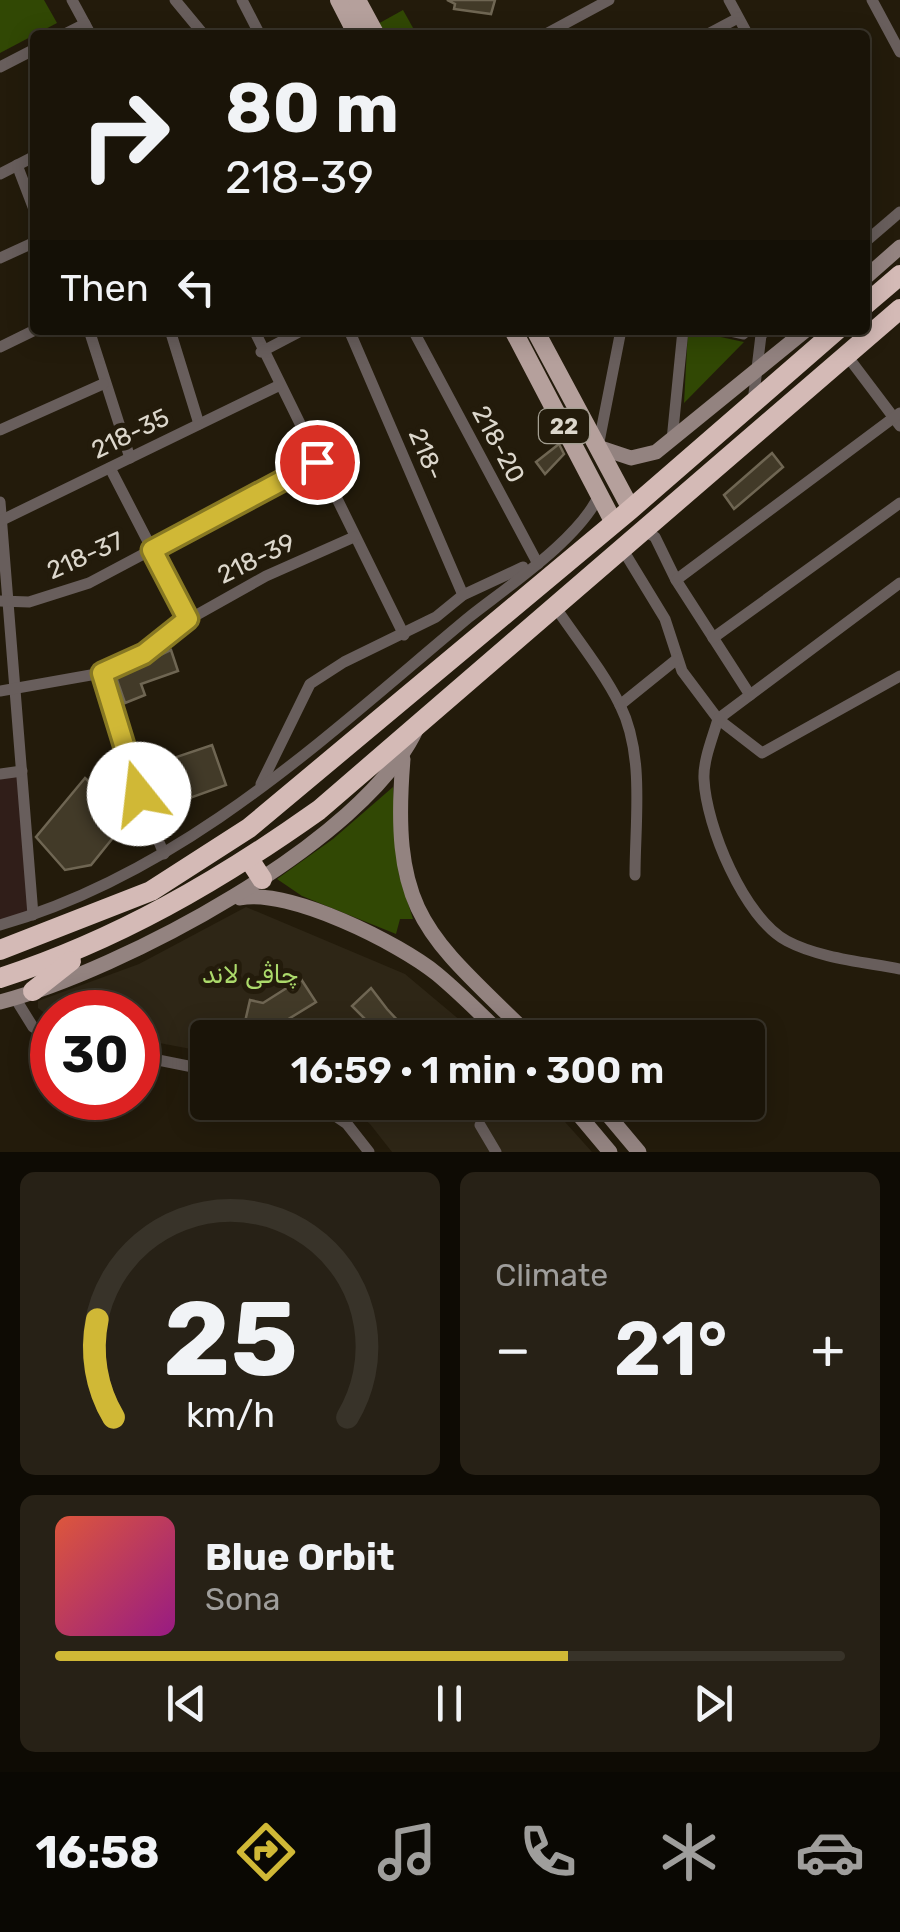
<!DOCTYPE html>
<html lang="en">
<head>
<meta charset="utf-8">
<style>
	:root { --surface:#1a1408; --page:#272116; --text:#f1f3f6; --muted:#9f9e9c; --line:#383329; --accent:#d0b836 }
	body { margin:0; font-family:Rubik,Cairo,sans-serif; background:var(--page); color:var(--text); height:100vh; display:flex; flex-direction:column; font-size:38px; white-space:nowrap }
	* { box-sizing:border-box; margin:0 }
	p { font-size:32px; color:var(--muted) }
	.icon { flex:none; width:55px; height:55px; fill:none; stroke:currentColor; stroke-width:2; stroke-linecap:round; stroke-linejoin:round }
	.map { position:relative; height:1152px; overflow:hidden }
	.details { display:flex; flex-direction:column; gap:20px; padding:20px; background:#0e0b04; flex:1 }
	.details>* { flex:none }
	.top-card { position:absolute; left:30px; top:30px; width:840px; height:305px; border-radius:10px; box-shadow:0 5px 25px #0003,0 0 0 2px var(--line); background:#1a1408; color:var(--text); overflow:hidden }
	.speed { position:absolute; left:30px; top:990px; display:flex; gap:20px; font-size:50px; font-weight:700; text-align:center }
	.speed>* { display:grid; place-content:center; width:130px; height:130px; border-radius:50%; background:var(--surface); box-shadow:0 5px 25px #0003,0 0 0 2px var(--line); line-height:1 }
	.speed .limit { border:15px solid #d22; background:#fff; color:#111 }
	.pin { position:absolute; display:grid; place-items:center; width:85px; height:85px; color:#fff; margin:-42px; border:5px solid #fff; border-radius:50%; box-shadow:0 2px 10px #0007 }
	.me { position:absolute; width:110px; margin:-55px; rotate:344deg; stroke-linejoin:round; filter:drop-shadow(0 0 8px #0008) }
	.turn { display:flex; align-items:center; gap:35px; height:210px; padding:0 30px; font-size:45px }
	.turn .icon { width:130px; height:130px; stroke-width:2.5 }
	.turn b { display:block; font-size:70px; line-height:85px }
	.then { display:flex; align-items:center; height:95px; padding:0 30px; background:#0003; gap:20px; font-size:38px }
	.big { font-size:75px; font-weight:600; line-height:1.1 }
	.details .widget { flex:1; display:flex; flex-direction:column; justify-content:center; gap:15px; min-width:0; padding:0 35px; border-radius:15px; background:var(--page) }
	.details .dial { align-items:center; gap:0 }
	.dial svg { height:260px; overflow:visible; fill:none; stroke:var(--line); stroke-width:7; stroke-linecap:round; text-anchor:middle }
	.dial text { fill:var(--text); stroke:none }
	.song { display:flex; align-items:center; gap:30px }
	.cover { width:120px; height:120px; border-radius:15px; background:linear-gradient(135deg,hsl(10 70% 55%),hsl(310 70% 35%)) }
	.played { height:10px; border-radius:5px; background:linear-gradient(90deg,var(--accent) 65%,var(--line) 65%) }
	.keys { display:flex; justify-content:space-around; direction:ltr }
	.heat { display:flex; justify-content:space-between; align-items:center; font-size:55px; direction:ltr }
	.details .tiles { flex:1; display:grid; gap:20px; grid-template-columns:1fr 1fr }
	.widget:last-child { grid-column:span 2 }
	.trip { position:absolute; left:190px; top:1020px; width:575px; height:100px; border-radius:10px; background:var(--surface); box-shadow:0 5px 25px #0003,0 0 0 2px var(--line); font-weight:600; line-height:100px; text-align:center }
	.menu { display:flex; height:160px; justify-content:space-around; align-items:center; background:#0a0803; color:var(--muted) }
	.menu .icon { width:70px; height:70px }
	.menu .current { color:var(--accent) }
	.menu b { font-size:45px; color:var(--text) }
	.map>svg:first-child { display:block }
	.commercial { fill:#2e2616 }
	.education { fill:#301e19 }
	.green { fill:#314804 }
	.building { fill:#423a28; stroke:#6f6653; stroke-width:2.5 }
	.lines { fill:none; stroke-linecap:round; stroke-linejoin:round }
	.street { stroke:#685e5c; stroke-width:11 }
	.secondary { stroke:#938380; stroke-width:15 }
	.primary { stroke:#b5a09c; stroke-width:18 }
	.highway { stroke:#d4bab6; stroke-width:20 }
	.route-casing { stroke:#877823; stroke-width:25 }
	.route { stroke:#d0b836; stroke-width:18 }
	.labels { text-anchor:middle; stroke-width:10; stroke-linejoin:round; paint-order:stroke }
	.shield { fill:#231b0b; stroke:#a49f92; stroke-width:2.5 }
	.shield-label { font-size:22px; font-weight:bold; fill:#dcd7cc }
	.street-label { font-size:25px; fill:#dcd7cc; stroke:#231b0b }
	.park-label { font-size:25px; fill:#acda6b; stroke:#231b0b }
</style>
</head>
<body>
<div class="map">
<svg width="900" height="1152" viewBox="0 0 900 1152">
	<rect width="100%" height="100%" fill="#231b0b"/>
	<!-- commercial -->
	<g class="commercial">
		<path d="M246,907L405,974L480,1037L208,1038L207,1052L138,1039V1012H52V1019L38,1008V1001L139,964Z"/>
		<path d="M345,1103H548L592,1152H392L370,1124Z"/>
	</g>
	<!-- education -->
	<path class="education" d="M22,771L33,915L0,925V774Z"/>
	<!-- green -->
	<g class="green">
		<path d="M0,0H44L57,23L0,53Z"/>
		<path d="M403,10L417,35H382L376,25Z"/>
		<path d="M688,330L744,342L684,403Z"/>
		<path d="M393,787L399,875L413,919H400L396,934L302,896L277,879L333,839Z"/>
	</g>
	<!-- building -->
	<g class="building">
		<path d="M447,0H495L491,14L454,9L455,4Z"/>
		<path d="M559,444L564,454L545,474L536,462Z"/>
		<path d="M772,453L783,467L734,509L724,495Z"/>
		<path d="M171,650L178,671L141,684L145,695L125,703L116,677Z"/>
		<path d="M212,745L226,785L190,798L187,789L170,796L168,789L160,791L152,768L159,766L154,753L165,750L168,760Z"/>
		<path d="M85,778L129,818L91,865L65,870L36,837Z"/>
		<path d="M301,979L316,1002L282,1023L279,1038L242,1035L250,1000L263,1003Z"/>
		<path d="M371,988L387,1009L414,1038H354L369,1023L352,1006Z"/>
	</g>
	<g class="lines">
		<!-- street -->
		<g class="street">
			<path d="M72,0L91,35"/>
			<path d="M175,0L204,35"/>
			<path d="M242,0L260,35"/>
			<path d="M729,0L748,35"/>
			<path d="M872,0L900,52"/>
			<path d="M63,35L85,24"/>
			<path d="M544,35L609,0"/>
			<path d="M706,35L738,18"/>
			<path d="M0,67L35,49"/>
			<path d="M17,165L35,212"/>
			<path d="M0,174L35,156"/>
			<path d="M865,242L900,212"/>
			<path d="M0,258L35,242"/>
			<path d="M89,330L130,458"/>
			<path d="M170,330L199,424"/>
			<path d="M254,330L404,635"/>
			<path d="M349,330L463,595"/>
			<path d="M413,330L538,564"/>
			<path d="M725,330L743,334"/>
			<path d="M0,347L35,330"/>
			<path d="M261,352L303,330"/>
			<path d="M848,357L900,426"/>
			<path d="M753,402L761,335L767,330"/>
			<path d="M0,430L103,384"/>
			<path d="M672,440L683,330"/>
			<path d="M598,447L621,330"/>
			<path d="M110,468L188,619"/>
			<path d="M0,502L33,915"/>
			<path d="M0,521L278,386"/>
			<path d="M644,531L655,537L676,580L750,695"/>
			<path d="M623,550L665,619L682,671L718,719C713,737 703,760 704,779C706,826 744,918 787,941C819,958 864,962 900,969"/>
			<path d="M676,580L900,413"/>
			<path d="M900,583L718,719L762,753L900,676"/>
			<path d="M0,601L29,602L89,583L317,462"/>
			<path d="M556,608C577,639 603,671 620,705C645,755 635,821 635,875"/>
			<path d="M713,638L900,503"/>
			<path d="M102,673L139,794L164,854"/>
			<path d="M0,691L102,673L144,654L177,626L266,576L354,537"/>
			<path d="M620,705L677,659"/>
			<path d="M0,774L22,771"/>
			<path d="M261,784L310,684L344,662L436,617L463,595L523,567"/>
			<path d="M0,925C184,872 324,738 468,618C507,587 581,538 600,493"/>
			<path d="M15,998L33,1027L52,1038"/>
			<path d="M138,1056L208,1070"/>
			<path d="M315,1102L347,1124L369,1152"/>
			<path d="M480,1125L496,1152"/>
		</g>
		<!-- secondary -->
		<g class="secondary">
			<path d="M865,278L900,247"/>
			<path d="M598,447L631,458L656,452L806,330"/>
			<path d="M403,759C390,917 428,935 532,1038"/>
			<path d="M240,898C289,888 399,943 437,974C461,994 483,1016 505,1038"/>
			<path d="M0,1002C120,971 365,842 417,728"/>
			<path d="M568,1102L610,1152"/>
			<path d="M597,1102L639,1152"/>
		</g>
		<!-- primary -->
		<g class="primary">
			<path d="M339,0L357,35"/>
			<path d="M357,0L376,35"/>
			<path d="M513,330L614,523"/>
			<path d="M535,330L631,509"/>
		</g>
		<!-- highway -->
		<g class="highway">
			<path d="M865,305L900,275"/>
			<path d="M249,859L262,879"/>
			<path d="M0,950L151,891L249,828L631,509L837,330"/>
			<path d="M0,978C117,940 219,881 319,810L900,309"/>
			<path d="M33,991L71,961"/>
		</g>
	</g>
	<g class="lines">
		<!-- route casing -->
		<g class="route-casing">
			<path id="route" d="M139,794L102,673L144,654L188,619L152,550L317,462"/>
		</g>
		<!-- route -->
		<use href="#route" class="route"/>
	</g>
	<g class="labels">
		<!-- shield labels -->
		<rect class="shield" x="539" y="409" width="50" height="34" rx="8"/>
		<g class="shield-label">
			<text x="564" y="434">22</text>
		</g>
		<!-- street labels -->
		<g class="street-label">
			<text transform="translate(130 433) rotate(-26)" y="9">218-35</text>
			<text transform="translate(499 444) rotate(62)" y="9">218-20</text>
			<text transform="translate(427 454) rotate(67)" y="9">218-</text>
			<text transform="translate(85 555) rotate(-24)" y="9">218-37</text>
			<text transform="translate(256 558) rotate(-26)" y="9">218-39</text>
		</g>
		<!-- park labels -->
		<g class="park-label">
			<text x="250" y="983">چاڤی لاند</text>
		</g>
	</g>
</svg>
<div class="speed"><div class="limit">30</div></div>
<div class="pin" style="left:317px;top:462px;background:#d93025"><svg class="icon" aria-label="arrive" viewBox="0 0 24 24"><path d="M6 21V4h12l-3 4 3 4H6"/></svg></div>
<svg class="me" style="left:139px;top:794px" viewBox="-20 -20 40 40"><circle r="19" fill="#fff"/><path d="M0-13L10 11 0 6-10 11z" fill="#d0b836"/></svg>
<div class="trip">16:59 · 1 min · 300 m</div>
<div class="top-card">
<div class="turn"><svg class="icon" aria-label="right" viewBox="0 0 24 24"><path d="M7 20v-9h11M14 6l5 5-5 5"/></svg><div><b>80 m</b>218-39</div></div>
<div class="then">Then<svg class="icon" aria-label="left" viewBox="0 0 24 24"><path d="M17 20v-9H6M10 6l-5 5 5 5"/></svg></div>
</div>
</div>
<section class="details">
<div class="tiles">
<div class="widget dial"><svg viewBox="0 0 100 80">
<path d="M14 69A42 42 0 1 1 86 69"/>
<path d="M14 69A42 42 0 0 1 9 39" stroke="#d0b836"/>
<text x="50" y="56" font-size="32" font-weight="700">25</text>
<text x="50" y="72" font-size="11">km/h</text>
</svg></div>
<div class="widget"><p>Climate</p>
<div class="heat"><a>−</a><b class="big">21°</b><a>+</a></div>
</div>
<div class="widget">
<div class="song"><i class="cover"></i><div><b>Blue Orbit</b><p>Sona</p></div></div>
<div class="played"></div>
<div class="keys"><svg class="icon" aria-label="previous" viewBox="0 0 24 24"><path d="M18 5L8 12l10 7zM5 5v14"/></svg><svg class="icon" aria-label="pause" viewBox="0 0 24 24"><path d="M8 5v14M16 5v14"/></svg><svg class="icon" aria-label="next" viewBox="0 0 24 24"><path d="M6 5l10 7-10 7zM19 5v14"/></svg></div>
</div>
</div>
</section>
<nav class="menu">
<b>16:58</b>
<svg class="icon current" aria-label="directions" viewBox="0 0 24 24"><path d="M12 3l9 9-9 9-9-9zM9 14v-3h6M13 9l2 2-2 2"/></svg>
<svg class="icon" aria-label="music" viewBox="0 0 24 24"><path d="M9 18V5l10-2v13"/><circle cx="6" cy="18" r="3"/><circle cx="16" cy="16" r="3"/></svg>
<svg class="icon" aria-label="phone" viewBox="0 0 24 24"><path d="M5 4h4l2 5-3 2q2 4 5 5l2-3 5 2v4C11 20 4 13 5 4z"/></svg>
<svg class="icon" aria-label="climate" viewBox="0 0 24 24"><path d="M12 3v18M4 7l16 10M4 17L20 7"/></svg>
<svg class="icon" aria-label="car" viewBox="0 0 24 24"><path d="M5 17H2v-5l4-1 3-4h7l3 4 3 1v5h-3M9 17h6M6 11h13"/><circle cx="7" cy="17" r="2"/><circle cx="17" cy="17" r="2"/></svg>
</nav>
</body>
</html>
